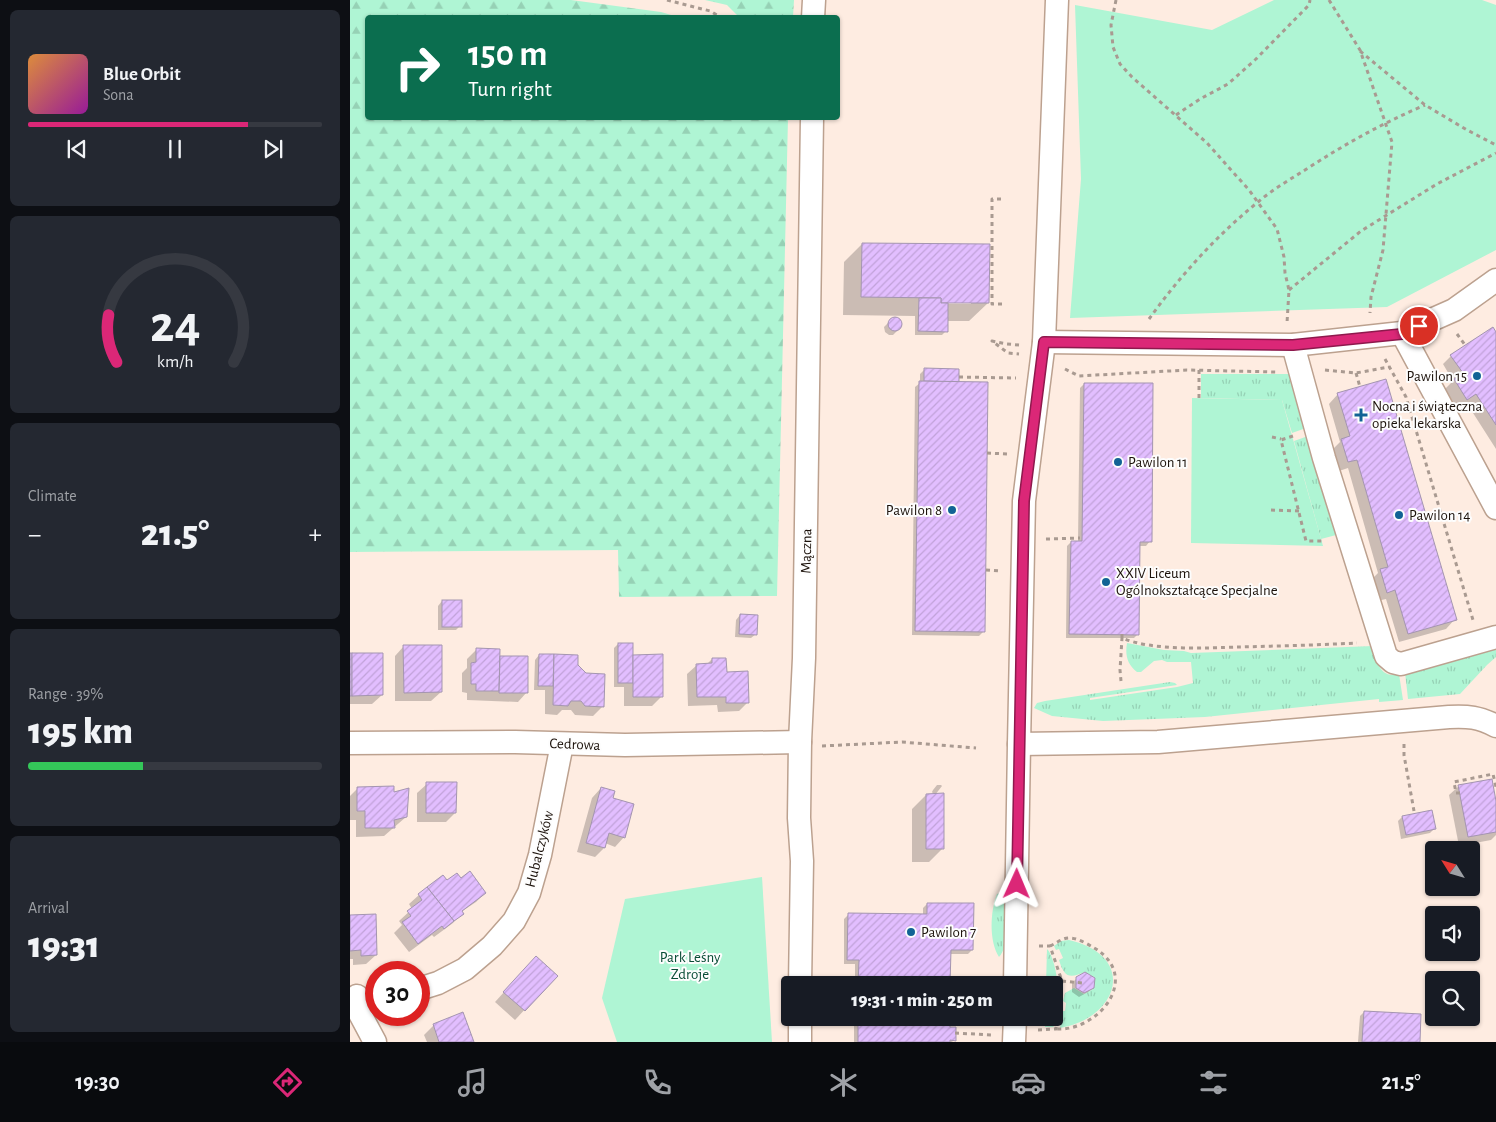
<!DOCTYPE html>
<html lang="en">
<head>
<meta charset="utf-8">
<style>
	:root { --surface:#171b24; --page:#242831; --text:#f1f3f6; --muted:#9ea1a6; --line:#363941; --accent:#db2777 }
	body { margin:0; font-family:"Alegreya Sans",sans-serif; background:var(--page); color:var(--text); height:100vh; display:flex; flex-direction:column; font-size:19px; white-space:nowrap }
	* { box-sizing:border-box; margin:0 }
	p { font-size:16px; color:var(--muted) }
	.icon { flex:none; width:28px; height:28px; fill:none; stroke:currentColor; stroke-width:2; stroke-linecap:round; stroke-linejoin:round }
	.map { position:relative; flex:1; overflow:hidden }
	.panel { display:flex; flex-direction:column; gap:10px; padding:10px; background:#0d0f14; width:350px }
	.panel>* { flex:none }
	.top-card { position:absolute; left:15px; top:15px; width:475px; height:105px; border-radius:5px; box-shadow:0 1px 4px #0004; background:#0b6e4f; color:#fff; overflow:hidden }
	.needle { width:32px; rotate:307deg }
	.buttons { position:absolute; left:1075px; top:841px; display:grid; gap:10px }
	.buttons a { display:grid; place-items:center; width:55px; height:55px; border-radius:5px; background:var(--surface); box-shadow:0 1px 4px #0004; font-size:25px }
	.speed { position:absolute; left:15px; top:961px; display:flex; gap:10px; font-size:25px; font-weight:700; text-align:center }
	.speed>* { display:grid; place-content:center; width:65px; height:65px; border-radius:50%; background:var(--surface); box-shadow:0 1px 4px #0004; line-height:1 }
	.speed .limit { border:8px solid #d22; background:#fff; color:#111 }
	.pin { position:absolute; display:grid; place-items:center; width:42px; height:42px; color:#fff; margin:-21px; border:2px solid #fff; border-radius:50%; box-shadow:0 1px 5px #0007 }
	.me { position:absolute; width:55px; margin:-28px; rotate:1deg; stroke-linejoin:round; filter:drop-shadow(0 0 4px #0008) }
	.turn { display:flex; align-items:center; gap:18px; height:105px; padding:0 20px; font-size:22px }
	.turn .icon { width:65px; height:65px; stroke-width:2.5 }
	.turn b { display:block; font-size:35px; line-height:42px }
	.big { font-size:38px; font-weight:800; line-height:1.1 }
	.panel .tile { flex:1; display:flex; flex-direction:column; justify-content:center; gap:8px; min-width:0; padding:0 18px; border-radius:8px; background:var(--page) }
	.panel .dial { align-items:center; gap:0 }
	.dial svg { height:130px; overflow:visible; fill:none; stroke:var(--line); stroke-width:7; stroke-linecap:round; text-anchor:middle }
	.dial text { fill:var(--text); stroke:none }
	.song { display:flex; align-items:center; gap:15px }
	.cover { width:60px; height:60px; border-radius:8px; background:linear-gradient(135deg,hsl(30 70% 55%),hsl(300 70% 35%)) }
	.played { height:5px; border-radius:2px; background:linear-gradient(90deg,var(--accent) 75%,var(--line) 75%) }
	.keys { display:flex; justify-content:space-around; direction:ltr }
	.heat { display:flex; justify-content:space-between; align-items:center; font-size:28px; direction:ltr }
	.charge { height:8px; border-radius:4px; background:linear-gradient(90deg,#34c759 39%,var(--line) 0) }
	.trip { position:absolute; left:431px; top:976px; width:282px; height:50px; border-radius:5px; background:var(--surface); box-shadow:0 1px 4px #0004; font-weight:800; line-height:50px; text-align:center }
	.dock { display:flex; height:80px; justify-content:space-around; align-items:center; background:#090b0e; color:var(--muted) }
	.dock .icon { width:35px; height:35px }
	.dock .selected { color:var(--accent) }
	.dock b { font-size:22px; color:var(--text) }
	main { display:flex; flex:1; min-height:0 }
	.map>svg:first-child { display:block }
	.grass { fill:url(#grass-tufts) }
	.forest { fill:url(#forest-firs) }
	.green { fill:#aff5d4 }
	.shadow { fill:#0003; fill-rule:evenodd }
	.building { fill:url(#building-hatch); stroke:#a495b0 }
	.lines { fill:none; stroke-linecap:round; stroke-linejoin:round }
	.street-casing { stroke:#bca18f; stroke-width:25 }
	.path { stroke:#a99a91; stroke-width:3; stroke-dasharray:4 4; stroke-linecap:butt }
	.street { stroke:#fff; stroke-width:22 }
	.route-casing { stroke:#8e194d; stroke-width:12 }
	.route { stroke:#db2777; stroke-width:9 }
	.poi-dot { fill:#126395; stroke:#fdfdfd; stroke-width:2 }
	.labels { text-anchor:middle; stroke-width:4; stroke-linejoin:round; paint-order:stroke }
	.poi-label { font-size:15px; fill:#1c120b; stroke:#fdfdfd; text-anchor:start }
	.street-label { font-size:15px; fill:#1c120b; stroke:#fdfdfd }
	.park-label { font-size:15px; fill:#094d36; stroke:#fdfdfd }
</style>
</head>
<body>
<main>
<section class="panel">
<div class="tile">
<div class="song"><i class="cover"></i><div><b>Blue Orbit</b><p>Sona</p></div></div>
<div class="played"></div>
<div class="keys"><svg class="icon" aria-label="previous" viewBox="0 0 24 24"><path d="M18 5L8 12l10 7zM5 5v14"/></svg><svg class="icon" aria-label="pause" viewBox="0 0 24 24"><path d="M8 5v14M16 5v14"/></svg><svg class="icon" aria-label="next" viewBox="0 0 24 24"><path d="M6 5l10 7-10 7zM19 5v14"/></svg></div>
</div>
<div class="tile dial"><svg viewBox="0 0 100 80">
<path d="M14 69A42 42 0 1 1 86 69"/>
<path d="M14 69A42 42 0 0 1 9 40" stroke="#db2777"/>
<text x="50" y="56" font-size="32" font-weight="700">24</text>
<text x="50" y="72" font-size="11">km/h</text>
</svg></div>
<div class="tile"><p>Climate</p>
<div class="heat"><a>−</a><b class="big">21.5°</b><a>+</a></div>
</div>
<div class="tile"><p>Range · 39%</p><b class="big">195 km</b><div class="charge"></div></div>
<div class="tile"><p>Arrival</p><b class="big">19:31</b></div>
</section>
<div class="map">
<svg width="1146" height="1042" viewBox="0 0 1146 1042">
	<defs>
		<pattern id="grass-tufts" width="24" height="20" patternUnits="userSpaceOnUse" patternTransform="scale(1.25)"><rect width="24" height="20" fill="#aff5d4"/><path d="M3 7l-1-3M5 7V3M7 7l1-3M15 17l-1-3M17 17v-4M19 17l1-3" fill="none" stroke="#96d1b5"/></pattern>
		<pattern id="forest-firs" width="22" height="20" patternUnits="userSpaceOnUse" patternTransform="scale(1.25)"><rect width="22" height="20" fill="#aff5d4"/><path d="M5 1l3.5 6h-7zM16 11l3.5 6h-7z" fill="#96d1b5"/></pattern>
		<pattern id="building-hatch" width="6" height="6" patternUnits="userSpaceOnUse" patternTransform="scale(1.25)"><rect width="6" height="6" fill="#e2beff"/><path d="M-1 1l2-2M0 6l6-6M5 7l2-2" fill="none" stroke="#c1a2d9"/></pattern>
	</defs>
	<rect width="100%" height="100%" fill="#feece1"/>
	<!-- grass -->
	<g class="grass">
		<path d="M851,374H944L959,427L942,433L932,400L851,398Z"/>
		<path d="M961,435L990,534L971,539L944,441Z"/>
		<path d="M777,643L814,650L834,651L841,653L1023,646C1027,661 1029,679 1049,674L1053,700L1029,702V699L855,717L753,721L702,716L684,708L687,703L695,701L820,682L825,683L827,685L740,698V700L827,687L843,683L841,662H817L812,660L804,661L791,672H787C777,664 775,655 777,643Z"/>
		<path d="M1146,643V657L1137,665L1110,694L1058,699L1055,672Z"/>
		<path d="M650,893L657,901C656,915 659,948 649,957C639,941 640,912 647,894Z"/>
		<path d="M719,940C788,956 769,1018 710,1028L712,1011H715L716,1003L713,1001L715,993L724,988L734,994L743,989L744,977L735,972C719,979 714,977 709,960L713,958L709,949L706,950L704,946L711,941Z"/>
		<path d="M697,949C701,953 702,958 704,964C710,984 706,1004 705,1025L703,1027H695V1018H705V985H696Z"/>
	</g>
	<!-- forest -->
	<g class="forest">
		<path d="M0,0H221L311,12L328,17L18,18V118H438L427,596L269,597L268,550L0,552Z"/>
		<path d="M355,0H444L443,17H389L377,5Z"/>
	</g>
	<!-- green -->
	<g class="green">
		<path d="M924,0H1132L1146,5V250L1037,307L720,318L731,179L725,5L862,30Z"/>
		<path d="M842,398L932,400L973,546L841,543Z"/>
		<path d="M412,877L422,1042H267L252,998L275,899Z"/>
	</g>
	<!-- shadow -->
	<g class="shadow">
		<path d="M512,244L638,303L619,321H596V331L592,335H565V316L493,315L494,262ZM592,301L621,302V304H592Z"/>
		<path d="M546,318L550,321L551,327L543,335H539L535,332L534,327L542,319Z"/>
		<path d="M1146,334V449L1116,402L1107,408L1095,389L1103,381L1093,364L1102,355Z"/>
		<path d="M575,369L608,383L633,632L629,636L562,635L565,387L570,383V374Z"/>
		<path d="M734,384L800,541L796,546H789L788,634L784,638H716L717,546L721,542H728L730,388Z"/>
		<path d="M988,394L1105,619L1096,629L1049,642L1036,599L1027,601L1021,580L1028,573L998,468L989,471L983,449L990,442L979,404Z"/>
		<path d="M92,601L110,626L106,630H88V606Z"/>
		<path d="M390,615L406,634L401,638L385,637L386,620Z"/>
		<path d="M268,644L282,656L311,697L302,706H274V687H264V648Z"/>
		<path d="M54,646L91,692L81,701H45V656Z"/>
		<path d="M126,650L148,657H177V692L168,702L117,700V693L112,692V673L117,668V659Z"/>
		<path d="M0,654L32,695L22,704H0Z"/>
		<path d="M189,655L227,656V665L253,706L243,716L225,715L221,710H212L207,715L195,714V690H184L185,660Z"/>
		<path d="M362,659L376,673L398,702L389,711L368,712L367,705L338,706L337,674L347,665H356Z"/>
		<path d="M77,784L105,813L96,822H67V793Z"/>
		<path d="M587,785H591L592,786L585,795L593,848L579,862H562V809L576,795H584L582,792L583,790Z"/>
		<path d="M1109,786L1146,807V835L1141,840L1109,846L1099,795Z"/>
		<path d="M8,788L43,794L56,817L34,836L6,837V820H0V796Z"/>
		<path d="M251,788L261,799L274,837L265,847L255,843L254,848L245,857L227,852L242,798Z"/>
		<path d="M1052,817L1084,829L1080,833L1051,839L1048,821Z"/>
		<path d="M93,877L97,882L111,880L135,893L126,902L111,912L112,913L103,923L84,937L82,935L59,952L44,933L52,925L49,921L62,909L59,904L69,895Z"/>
		<path d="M577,904L622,950L618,954H600L599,985H505V964H494V919L499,914L573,915V908Z"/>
		<path d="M0,916L26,955L16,964L3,965V959H0Z"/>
		<path d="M177,967L206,976L165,1020L145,1002Z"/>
		<path d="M727,978L743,988L738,992L729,997L722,992V983Z"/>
		<path d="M1014,1012L1068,1042H1008L1010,1016Z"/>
		<path d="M113,1014L123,1042H77L74,1035L83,1026Z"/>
		<path d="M504,1018H599V1028L604,1040L602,1042H504Z"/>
	</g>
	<!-- building -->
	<g class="building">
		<path d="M512,243L640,244L639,303H591V298L511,297Z"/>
		<path d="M569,298H591V303H598V332L568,331Z"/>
		<circle cx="545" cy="324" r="7"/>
		<path d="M1143,327L1146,332V425L1126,394L1117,400L1104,379L1113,373L1100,355Z"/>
		<path d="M574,368L609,369V382L574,381Z"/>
		<path d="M1036,379L1107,620L1058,634L1045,590L1037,593L1030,569L1038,567L1007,460L998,462L991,439L1000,436L987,393Z"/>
		<path d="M569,381L638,382L635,632L565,631Z"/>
		<path d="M734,383H803L802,542H790L789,635L719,634L721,541H732Z"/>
		<rect x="92" y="600" width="20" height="27"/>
		<path d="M390,614L408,615L407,635L389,634Z"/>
		<rect x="268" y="643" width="15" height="40"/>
		<path d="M53,645H92V692L54,693Z"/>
		<path d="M126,648L150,649L149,691H126V684H121V663L126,662Z"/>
		<rect x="0" y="653" width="2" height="43"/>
		<path d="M2,653H33V695L2,696Z"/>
		<path d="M189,654H204L203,686H188Z"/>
		<path d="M204,654L228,655V665L236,673L255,674L254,707L235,706L231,701H221L218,706L203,705Z"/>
		<path d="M313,654V697H283V655Z"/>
		<path d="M150,656H178V693H149Z"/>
		<path d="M362,658H376L377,672L398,671L399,703H376V697H347L346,664L362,663Z"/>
		<path d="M1142,779L1146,801V832L1118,837L1108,785Z"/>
		<path d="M76,782H107L106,813H76Z"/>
		<path d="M44,786V792L59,788L57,817L44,820L45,828H15V811H7V787Z"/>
		<path d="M251,787L265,791L263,798L284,804L275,838L259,833L255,848L236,843Z"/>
		<path d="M594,793V849H576V794Z"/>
		<path d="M1082,810L1086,829L1056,835L1052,816Z"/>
		<path d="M120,871L136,893L112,911L114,914L104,921L77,887L93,875L97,880L107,873L111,878Z"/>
		<path d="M77,887L104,921L94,929L92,926L68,944L52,922L61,916L57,911L72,900L68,894Z"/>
		<path d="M577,903H624L623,950H601L600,985H508L509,960H497L498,913L577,914Z"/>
		<path d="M26,914L27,955L11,956V950L0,951V915Z"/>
		<path d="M186,956L208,976L175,1011L153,992Z"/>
		<path d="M735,972L745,978L744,988L734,993L726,988V977Z"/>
		<path d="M1014,1011L1071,1014L1070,1042H1012Z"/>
		<path d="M113,1012L124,1042H89L83,1024Z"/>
		<path d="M508,1018H600V1027H606V1041L600,1040V1042H508Z"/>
	</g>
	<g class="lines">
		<!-- street casing -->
		<g class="street-casing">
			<g id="street">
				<path d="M707,0L694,342L674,501L669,744L808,742L1099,717C1118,716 1129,717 1146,726"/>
				<path d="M463,18L464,0"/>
				<path d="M1052,333L1146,508"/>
				<path d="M694,342L943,345L1052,333L1104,310L1146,280"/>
				<path d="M943,345L974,458L1036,656L1043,662L1051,664L1146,637"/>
				<path d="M0,743L165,742L275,745L450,742"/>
				<path d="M450,985L452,861L449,818L450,742L454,658L462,118"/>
				<path d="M665,985L669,744"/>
				<path d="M69,989L88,983L115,969L142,946L164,921L179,893L190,855L212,744"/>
				<path d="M7,996L9,1012L25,1042"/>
				<path d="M450,1042V1018"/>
				<path d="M664,1042L665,1018"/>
			</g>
		</g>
		<!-- path -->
		<g class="path">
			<path d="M317,0L360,11L372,18"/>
			<path d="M766,0L761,25L763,47L770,64L782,77L857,143L899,190L927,229L934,257L935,273L939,290L937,323"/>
			<path d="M979,0L1010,50L1042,142L1033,250L1021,297L1020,313"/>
			<path d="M1010,51L1075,105L1117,130L1146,145"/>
			<path d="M826,115L850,99L878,84L906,59L959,5L960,0"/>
			<path d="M939,290L1011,231L1087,184L1146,153"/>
			<path d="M652,304H642V199H655"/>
			<path d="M799,319C830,276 866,236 908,202C922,190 939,180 955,170C995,144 1031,124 1075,105"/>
			<path d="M1107,334L1115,345"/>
			<path d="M669,345L657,344L642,341L658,353L669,354"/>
			<path d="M1035,359L1056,397L1123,620"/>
			<path d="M715,369L729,376L837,370L926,372"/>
			<path d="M975,370L1006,373L1039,367"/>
			<path d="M1006,373L1010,387"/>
			<path d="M609,377L666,378"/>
			<path d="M849,398V370"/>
			<path d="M943,436L931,440L956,541H975"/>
			<path d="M922,437L931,439"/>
			<path d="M637,453L657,454"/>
			<path d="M921,510L949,511"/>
			<path d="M696,539L730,538"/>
			<path d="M636,570L650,571"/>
			<path d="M772,634V638C803,651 855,648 889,647C928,646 968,645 1007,643"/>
			<path d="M771,681L770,670L772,638"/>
			<path d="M1054,744V755L1064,811"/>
			<path d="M472,746L552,742L626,748"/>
			<path d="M1110,793H1106L1104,782L1143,774L1146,787"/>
			<path d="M689,946H700L712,981L732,983"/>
			<path d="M700,946C707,943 713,937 721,938C730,939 739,945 746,949C792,979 747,1032 706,1029"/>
			<path d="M688,1030L706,1029L712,981"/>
			<path d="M605,1033L642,1035"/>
		</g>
		<!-- street -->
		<use href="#street" class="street"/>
	</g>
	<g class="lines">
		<!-- route casing -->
		<g class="route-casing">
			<path id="route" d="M667,884L674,501L694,342L943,345L1052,334L1069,326"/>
		</g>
		<!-- route -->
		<use href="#route" class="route"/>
	</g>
	<!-- markers -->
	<g class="poi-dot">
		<circle cx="1127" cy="376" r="5"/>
		<path d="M1008.5 407.5h5v5h5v5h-5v5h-5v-5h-5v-5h5z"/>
		<circle cx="768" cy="462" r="5"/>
		<circle cx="602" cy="510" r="5"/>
		<circle cx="1049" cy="515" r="5"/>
		<circle cx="756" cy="582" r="5"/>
		<circle cx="561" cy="932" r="5"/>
	</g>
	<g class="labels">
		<!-- poi labels -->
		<g class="poi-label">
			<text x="1117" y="381" text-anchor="end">Pawilon 15</text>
			<text x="1022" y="411">Nocna i świąteczna<tspan x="1022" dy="17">opieka lekarska</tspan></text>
			<text x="778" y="467">Pawilon 11</text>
			<text x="592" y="515" text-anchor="end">Pawilon 8</text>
			<text x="1059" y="520">Pawilon 14</text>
			<text x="766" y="578">XXIV Liceum<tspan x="766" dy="17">Ogólnokształcące Specjalne</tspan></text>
			<text x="571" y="937">Pawilon 7</text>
		</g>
		<!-- street labels -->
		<g class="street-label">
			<text transform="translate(456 551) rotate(-89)" y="5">Mączna</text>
			<text transform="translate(225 744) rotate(2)" y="5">Cedrowa</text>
			<text transform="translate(189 849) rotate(-76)" y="5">Hubalczyków</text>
		</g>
		<!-- park labels -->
		<g class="park-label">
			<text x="340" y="962">Park Leśny<tspan x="340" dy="17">Zdroje</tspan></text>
		</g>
	</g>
</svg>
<div class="buttons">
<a><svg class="needle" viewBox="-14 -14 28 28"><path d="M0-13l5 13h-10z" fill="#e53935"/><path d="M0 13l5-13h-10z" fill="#9ea1a6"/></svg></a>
<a><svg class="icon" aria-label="sound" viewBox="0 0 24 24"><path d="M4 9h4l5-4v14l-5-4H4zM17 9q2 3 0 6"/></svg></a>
<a><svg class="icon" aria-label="search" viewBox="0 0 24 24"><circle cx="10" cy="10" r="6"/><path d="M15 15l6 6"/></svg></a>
</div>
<div class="speed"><div class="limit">30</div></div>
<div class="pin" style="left:1069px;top:326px;background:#d93025"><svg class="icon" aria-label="arrive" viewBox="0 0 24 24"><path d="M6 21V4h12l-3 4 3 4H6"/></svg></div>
<svg class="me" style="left:667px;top:884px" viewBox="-20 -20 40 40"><path d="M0-17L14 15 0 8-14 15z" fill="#db2777" stroke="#fff" stroke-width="4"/></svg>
<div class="trip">19:31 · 1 min · 250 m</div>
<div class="top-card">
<div class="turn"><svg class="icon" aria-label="right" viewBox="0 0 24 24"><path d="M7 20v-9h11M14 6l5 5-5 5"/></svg><div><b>150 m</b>Turn right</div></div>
</div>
</div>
</main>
<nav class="dock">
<b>19:30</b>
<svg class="icon selected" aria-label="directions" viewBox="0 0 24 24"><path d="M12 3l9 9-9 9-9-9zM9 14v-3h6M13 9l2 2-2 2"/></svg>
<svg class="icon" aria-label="music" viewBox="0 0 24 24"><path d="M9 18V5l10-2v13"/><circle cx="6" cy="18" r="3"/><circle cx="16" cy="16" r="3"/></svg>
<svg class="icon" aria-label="phone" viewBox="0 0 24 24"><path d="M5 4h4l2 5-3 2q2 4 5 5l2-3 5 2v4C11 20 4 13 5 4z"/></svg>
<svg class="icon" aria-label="climate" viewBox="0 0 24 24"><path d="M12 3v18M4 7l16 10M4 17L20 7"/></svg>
<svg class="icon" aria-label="car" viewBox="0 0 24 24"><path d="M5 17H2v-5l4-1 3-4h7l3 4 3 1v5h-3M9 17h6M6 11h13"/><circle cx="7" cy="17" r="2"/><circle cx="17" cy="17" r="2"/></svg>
<svg class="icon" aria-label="filters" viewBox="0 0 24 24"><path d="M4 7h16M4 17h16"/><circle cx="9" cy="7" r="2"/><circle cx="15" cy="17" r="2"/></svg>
<b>21.5°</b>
</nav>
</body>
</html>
